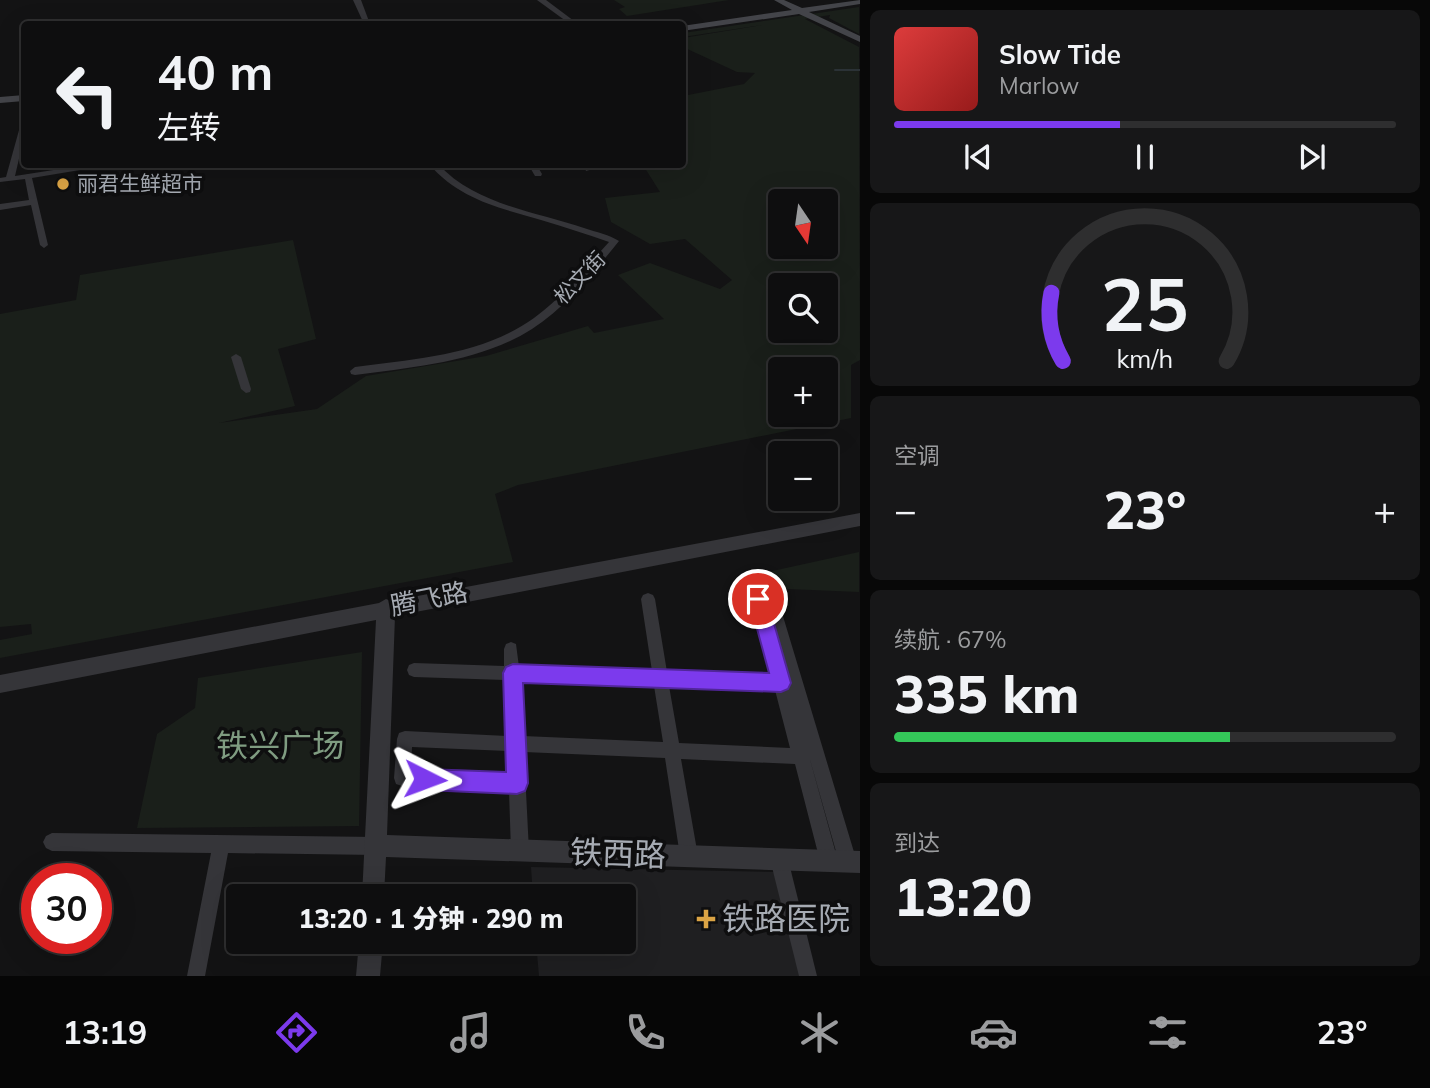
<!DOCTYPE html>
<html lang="zh">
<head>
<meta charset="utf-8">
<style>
	:root { --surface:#0e0e0f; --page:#171718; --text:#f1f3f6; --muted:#9b9c9e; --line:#2e2e2f; --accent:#7c3aed }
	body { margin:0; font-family:Mulish,"Noto Sans SC",sans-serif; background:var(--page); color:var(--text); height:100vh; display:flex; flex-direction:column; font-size:26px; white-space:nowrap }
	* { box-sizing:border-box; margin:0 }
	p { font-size:23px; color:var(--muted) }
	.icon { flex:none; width:38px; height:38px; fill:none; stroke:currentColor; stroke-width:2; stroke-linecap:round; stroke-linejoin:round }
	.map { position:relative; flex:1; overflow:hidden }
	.sheet { display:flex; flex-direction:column; gap:10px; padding:10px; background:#080808; width:570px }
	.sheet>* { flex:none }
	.banner { position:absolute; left:21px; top:21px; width:665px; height:147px; border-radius:7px; box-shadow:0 7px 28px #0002,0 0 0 2px var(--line); background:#0e0e0f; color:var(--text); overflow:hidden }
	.needle { width:46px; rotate:167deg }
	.tools { position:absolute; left:768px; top:189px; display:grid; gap:14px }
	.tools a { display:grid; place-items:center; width:70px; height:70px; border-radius:7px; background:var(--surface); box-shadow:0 7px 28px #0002,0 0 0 2px var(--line); font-size:35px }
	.speed { position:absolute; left:21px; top:863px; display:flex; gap:14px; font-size:35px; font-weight:700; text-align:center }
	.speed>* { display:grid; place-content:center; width:91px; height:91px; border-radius:50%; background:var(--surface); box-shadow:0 7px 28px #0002,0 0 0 2px var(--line); line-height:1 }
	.speed .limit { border:10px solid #d22; background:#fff; color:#111 }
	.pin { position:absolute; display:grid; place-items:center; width:60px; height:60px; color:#fff; margin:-30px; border:4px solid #fff; border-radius:50%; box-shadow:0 2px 7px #0007 }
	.me { position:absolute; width:77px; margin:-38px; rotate:93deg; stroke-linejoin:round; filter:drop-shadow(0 0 5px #0008) }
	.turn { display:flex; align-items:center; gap:24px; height:147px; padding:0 21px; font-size:32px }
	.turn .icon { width:91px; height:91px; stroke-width:2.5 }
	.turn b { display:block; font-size:49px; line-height:60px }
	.big { font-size:52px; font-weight:800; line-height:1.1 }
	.sheet .widget { flex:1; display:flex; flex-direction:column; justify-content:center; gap:10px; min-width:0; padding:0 24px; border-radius:10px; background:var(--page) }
	.sheet .dial { align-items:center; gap:0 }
	.dial svg { height:182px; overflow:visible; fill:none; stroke:var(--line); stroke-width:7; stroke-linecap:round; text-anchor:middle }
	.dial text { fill:var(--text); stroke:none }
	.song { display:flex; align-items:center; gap:21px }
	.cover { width:84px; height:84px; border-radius:10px; background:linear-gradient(135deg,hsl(0 70% 55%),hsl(0 70% 35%)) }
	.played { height:7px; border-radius:4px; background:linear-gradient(90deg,var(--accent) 45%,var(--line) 45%) }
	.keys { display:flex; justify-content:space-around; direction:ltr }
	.heat { display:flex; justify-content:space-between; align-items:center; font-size:38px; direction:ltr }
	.charge { height:10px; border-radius:5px; background:linear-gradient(90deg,#34c759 67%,var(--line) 0) }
	.trip { position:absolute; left:226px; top:884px; width:410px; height:70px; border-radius:7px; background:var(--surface); box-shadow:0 7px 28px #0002,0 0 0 2px var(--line); font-weight:800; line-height:70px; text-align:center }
	.menu { display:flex; height:112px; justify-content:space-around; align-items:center; background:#060606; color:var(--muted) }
	.menu .icon { width:49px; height:49px }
	.menu .on { color:var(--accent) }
	.menu b { font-size:32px; color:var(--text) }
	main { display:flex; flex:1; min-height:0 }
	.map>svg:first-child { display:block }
	.built { fill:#1f1f21 }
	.green { fill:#1a1f1a; fill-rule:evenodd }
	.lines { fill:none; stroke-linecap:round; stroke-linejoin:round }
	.stream { stroke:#2b3236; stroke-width:2 }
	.minor { fill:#353539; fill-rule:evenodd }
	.tertiary { fill:#353539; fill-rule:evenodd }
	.secondary { fill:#434449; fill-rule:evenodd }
	.route { fill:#7c3aed; stroke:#51269a; stroke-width:2 }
	.poi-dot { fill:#dba445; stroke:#0e0e0f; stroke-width:2.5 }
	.labels { text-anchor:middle; stroke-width:7; stroke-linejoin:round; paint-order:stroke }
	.far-poi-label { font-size:21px; fill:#a6abb3; stroke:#0e0e0f; text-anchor:start }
	.far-street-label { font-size:21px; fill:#a6abb3; stroke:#0e0e0f }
	.street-label { font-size:26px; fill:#a6abb3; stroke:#0e0e0f }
	.near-park-label { font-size:32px; fill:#7f9c81; stroke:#0e0e0f }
	.near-street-label { font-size:32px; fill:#a6abb3; stroke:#0e0e0f }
	.near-poi-label { font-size:32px; fill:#a6abb3; stroke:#0e0e0f; text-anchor:start }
</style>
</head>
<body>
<main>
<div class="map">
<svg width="860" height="976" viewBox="0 0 860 976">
	<rect width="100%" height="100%" fill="#131314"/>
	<!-- built -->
	<path class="built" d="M531,867L778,872L805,976H539L536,942H623V896H533Z"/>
	<!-- green -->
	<g class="green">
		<path d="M614,0H729L627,16L619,9L625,7Z"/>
		<path d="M859,7V34L829,18L830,15L805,19L859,47L860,360L851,365V418L518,485L495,494L513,562L0,658V640L32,634L31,624L0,627V314L76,300L80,275L293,240L316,339L278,349L295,406L219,423L317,409L366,376L486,356L588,326L594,333L664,319L618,275L650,263L720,289L732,280L685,239L650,244L611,222L605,198L660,192L643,165L682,164L683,96L744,84L755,73L737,72L683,47V38L775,23L683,37V33ZM780,201H826V247H780ZM780,285H826V331H780ZM780,369H826V415H780Z"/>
		<path d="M859,552V592L764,588L773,618H767L758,589L763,588L758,574Z"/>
		<path d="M362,652L359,826L137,828L157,734L195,708L198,678Z"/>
	</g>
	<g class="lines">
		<!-- stream -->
		<path class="stream" d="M835,70H860"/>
		<!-- minor -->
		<g class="minor">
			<path d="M21,123H24V137L15,176L92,164H116L32,178L48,245L44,248L40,245L31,205L0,210V204L29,200L25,179L0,182V178L6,177Z"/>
			<path d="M429,164H438C476,205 534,211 584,228C596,232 610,235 619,241C594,272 566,307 532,329C480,362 414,367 355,375L351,374L350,371L355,367C416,359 483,355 534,318C563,297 585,268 609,242C587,234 564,227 541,220C499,208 459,199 429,164Z"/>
			<path d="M528,164H536L542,174L541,176H535Z"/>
			<path d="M583,164H591L593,169L586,171Z"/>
			<path d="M236,354L241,357L251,389L250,392L246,393L241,389L231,357Z"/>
			<path d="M769,587L774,589L776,593L857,862L854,868L848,871L842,868L839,862L809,756L838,861L835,867L829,870L823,867L820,861L795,764L681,759L698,856L695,862L689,865L683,862L680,856L665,758L524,752L529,851L526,857L520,860L514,857L511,851L509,791L402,786L396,784L394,778L397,739L399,733L405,731L507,736L505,680L414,677L409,675L407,670L409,665L414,663L504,666V649L506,644L511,642L516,644L519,667L652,671L641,599L643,595L648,593L653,595L655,599L667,672L771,676L751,599L753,595L758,593L763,595L764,589ZM520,681L654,686L663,742L523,736ZM669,686L775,690L790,748L679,743ZM412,747L508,751V774L411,770Z"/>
			<path d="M52,833L377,837L383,840L386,846L383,852L377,855L228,853L205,976H187L211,853L52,851L46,848L43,842L46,836Z"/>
			<path d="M779,850L785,853L788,859L817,976H799L770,859L773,853Z"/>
		</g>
		<!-- tertiary -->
		<g class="tertiary">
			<path d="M353,0H361L370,24H364Z"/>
			<path d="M537,0H546L578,24H570Z"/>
			<path d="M860,513V526L395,616L387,835L860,851V873L386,857L384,896H362L376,620L0,693V675L379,603L386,599L391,601Z"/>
			<path d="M359,942H383L380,976H356Z"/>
		</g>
		<!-- secondary -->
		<g class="secondary">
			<path d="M774,0H784L802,8L860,0V4L809,12L860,36V42L799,14L682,31V26L792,10Z"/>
			<path d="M24,95V101L0,103V97Z"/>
		</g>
	</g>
	<!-- route -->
	<path class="route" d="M758,592L767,599L791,683L788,689L781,692L523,683L528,783L525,791L517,794L425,790L418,787L415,779L418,772L425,769L506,772L503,673L506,667L513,664L769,673L749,599Z"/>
	<!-- markers -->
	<g class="poi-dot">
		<circle cx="63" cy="184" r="7"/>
		<path d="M702.5 908.5h7v7h7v7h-7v7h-7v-7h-7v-7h7z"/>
	</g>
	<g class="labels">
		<!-- far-poi labels -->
		<g class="far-poi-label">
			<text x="77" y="191">丽君生鲜超市</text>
		</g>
		<!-- far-street labels -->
		<g class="far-street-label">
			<text transform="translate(580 278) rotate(-46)" y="7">松文街</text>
		</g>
		<!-- street labels -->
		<g class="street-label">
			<text transform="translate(429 599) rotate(-11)" y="9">腾飞路</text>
		</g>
		<!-- near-park labels -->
		<g class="near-park-label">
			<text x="280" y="757">铁兴广场</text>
		</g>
		<!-- near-street labels -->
		<g class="near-street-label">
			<text transform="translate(618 854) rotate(2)" y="11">铁西路</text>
		</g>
		<!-- near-poi labels -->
		<g class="near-poi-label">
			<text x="722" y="930">铁路医院</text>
		</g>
	</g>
</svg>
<div class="tools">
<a><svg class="needle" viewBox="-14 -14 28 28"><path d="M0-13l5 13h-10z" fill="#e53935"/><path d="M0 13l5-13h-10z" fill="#9b9c9e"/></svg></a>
<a><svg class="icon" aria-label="search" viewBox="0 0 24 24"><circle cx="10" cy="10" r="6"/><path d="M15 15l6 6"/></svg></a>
<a>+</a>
<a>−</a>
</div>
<div class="speed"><div class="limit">30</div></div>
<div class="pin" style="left:758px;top:599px;background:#d93025"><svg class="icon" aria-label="arrive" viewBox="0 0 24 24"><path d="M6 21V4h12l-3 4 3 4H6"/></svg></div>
<svg class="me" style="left:425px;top:779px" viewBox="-20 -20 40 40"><path d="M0-17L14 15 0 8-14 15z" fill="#7c3aed" stroke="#fff" stroke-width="4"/></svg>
<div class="trip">13:20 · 1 分钟 · 290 m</div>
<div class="banner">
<div class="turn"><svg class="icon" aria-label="left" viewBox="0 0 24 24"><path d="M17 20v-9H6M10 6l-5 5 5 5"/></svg><div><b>40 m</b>左转</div></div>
</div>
</div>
<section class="sheet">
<div class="widget">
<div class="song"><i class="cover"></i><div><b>Slow Tide</b><p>Marlow</p></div></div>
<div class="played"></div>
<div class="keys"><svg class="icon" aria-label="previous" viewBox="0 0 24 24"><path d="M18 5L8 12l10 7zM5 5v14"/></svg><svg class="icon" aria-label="pause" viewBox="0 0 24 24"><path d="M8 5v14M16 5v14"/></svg><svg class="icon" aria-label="next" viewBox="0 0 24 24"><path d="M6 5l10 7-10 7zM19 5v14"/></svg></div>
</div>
<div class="widget dial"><svg viewBox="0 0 100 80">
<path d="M14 69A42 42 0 1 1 86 69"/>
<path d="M14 69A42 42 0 0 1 9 39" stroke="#7c3aed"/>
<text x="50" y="56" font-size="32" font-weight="700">25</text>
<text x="50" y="72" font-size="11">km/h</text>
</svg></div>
<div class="widget"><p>空调</p>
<div class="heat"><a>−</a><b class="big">23°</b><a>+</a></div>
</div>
<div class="widget"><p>续航 · 67%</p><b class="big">335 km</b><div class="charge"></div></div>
<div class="widget"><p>到达</p><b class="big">13:20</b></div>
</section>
</main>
<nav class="menu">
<b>13:19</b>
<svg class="icon on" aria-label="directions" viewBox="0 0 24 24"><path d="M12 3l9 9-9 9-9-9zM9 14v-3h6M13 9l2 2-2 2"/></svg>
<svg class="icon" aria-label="music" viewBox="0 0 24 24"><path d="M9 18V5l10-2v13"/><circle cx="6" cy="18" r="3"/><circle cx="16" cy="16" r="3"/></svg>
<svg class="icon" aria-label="phone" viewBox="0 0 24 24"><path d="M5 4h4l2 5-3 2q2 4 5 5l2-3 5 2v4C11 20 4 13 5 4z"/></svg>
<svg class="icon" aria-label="climate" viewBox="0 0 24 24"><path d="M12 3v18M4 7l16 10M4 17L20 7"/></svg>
<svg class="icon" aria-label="car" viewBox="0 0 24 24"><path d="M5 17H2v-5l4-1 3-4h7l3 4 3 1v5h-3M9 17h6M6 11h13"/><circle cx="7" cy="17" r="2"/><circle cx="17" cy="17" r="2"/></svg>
<svg class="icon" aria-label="filters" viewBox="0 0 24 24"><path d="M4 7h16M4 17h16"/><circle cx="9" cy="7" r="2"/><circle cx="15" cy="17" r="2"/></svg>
<b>23°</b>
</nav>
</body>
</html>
